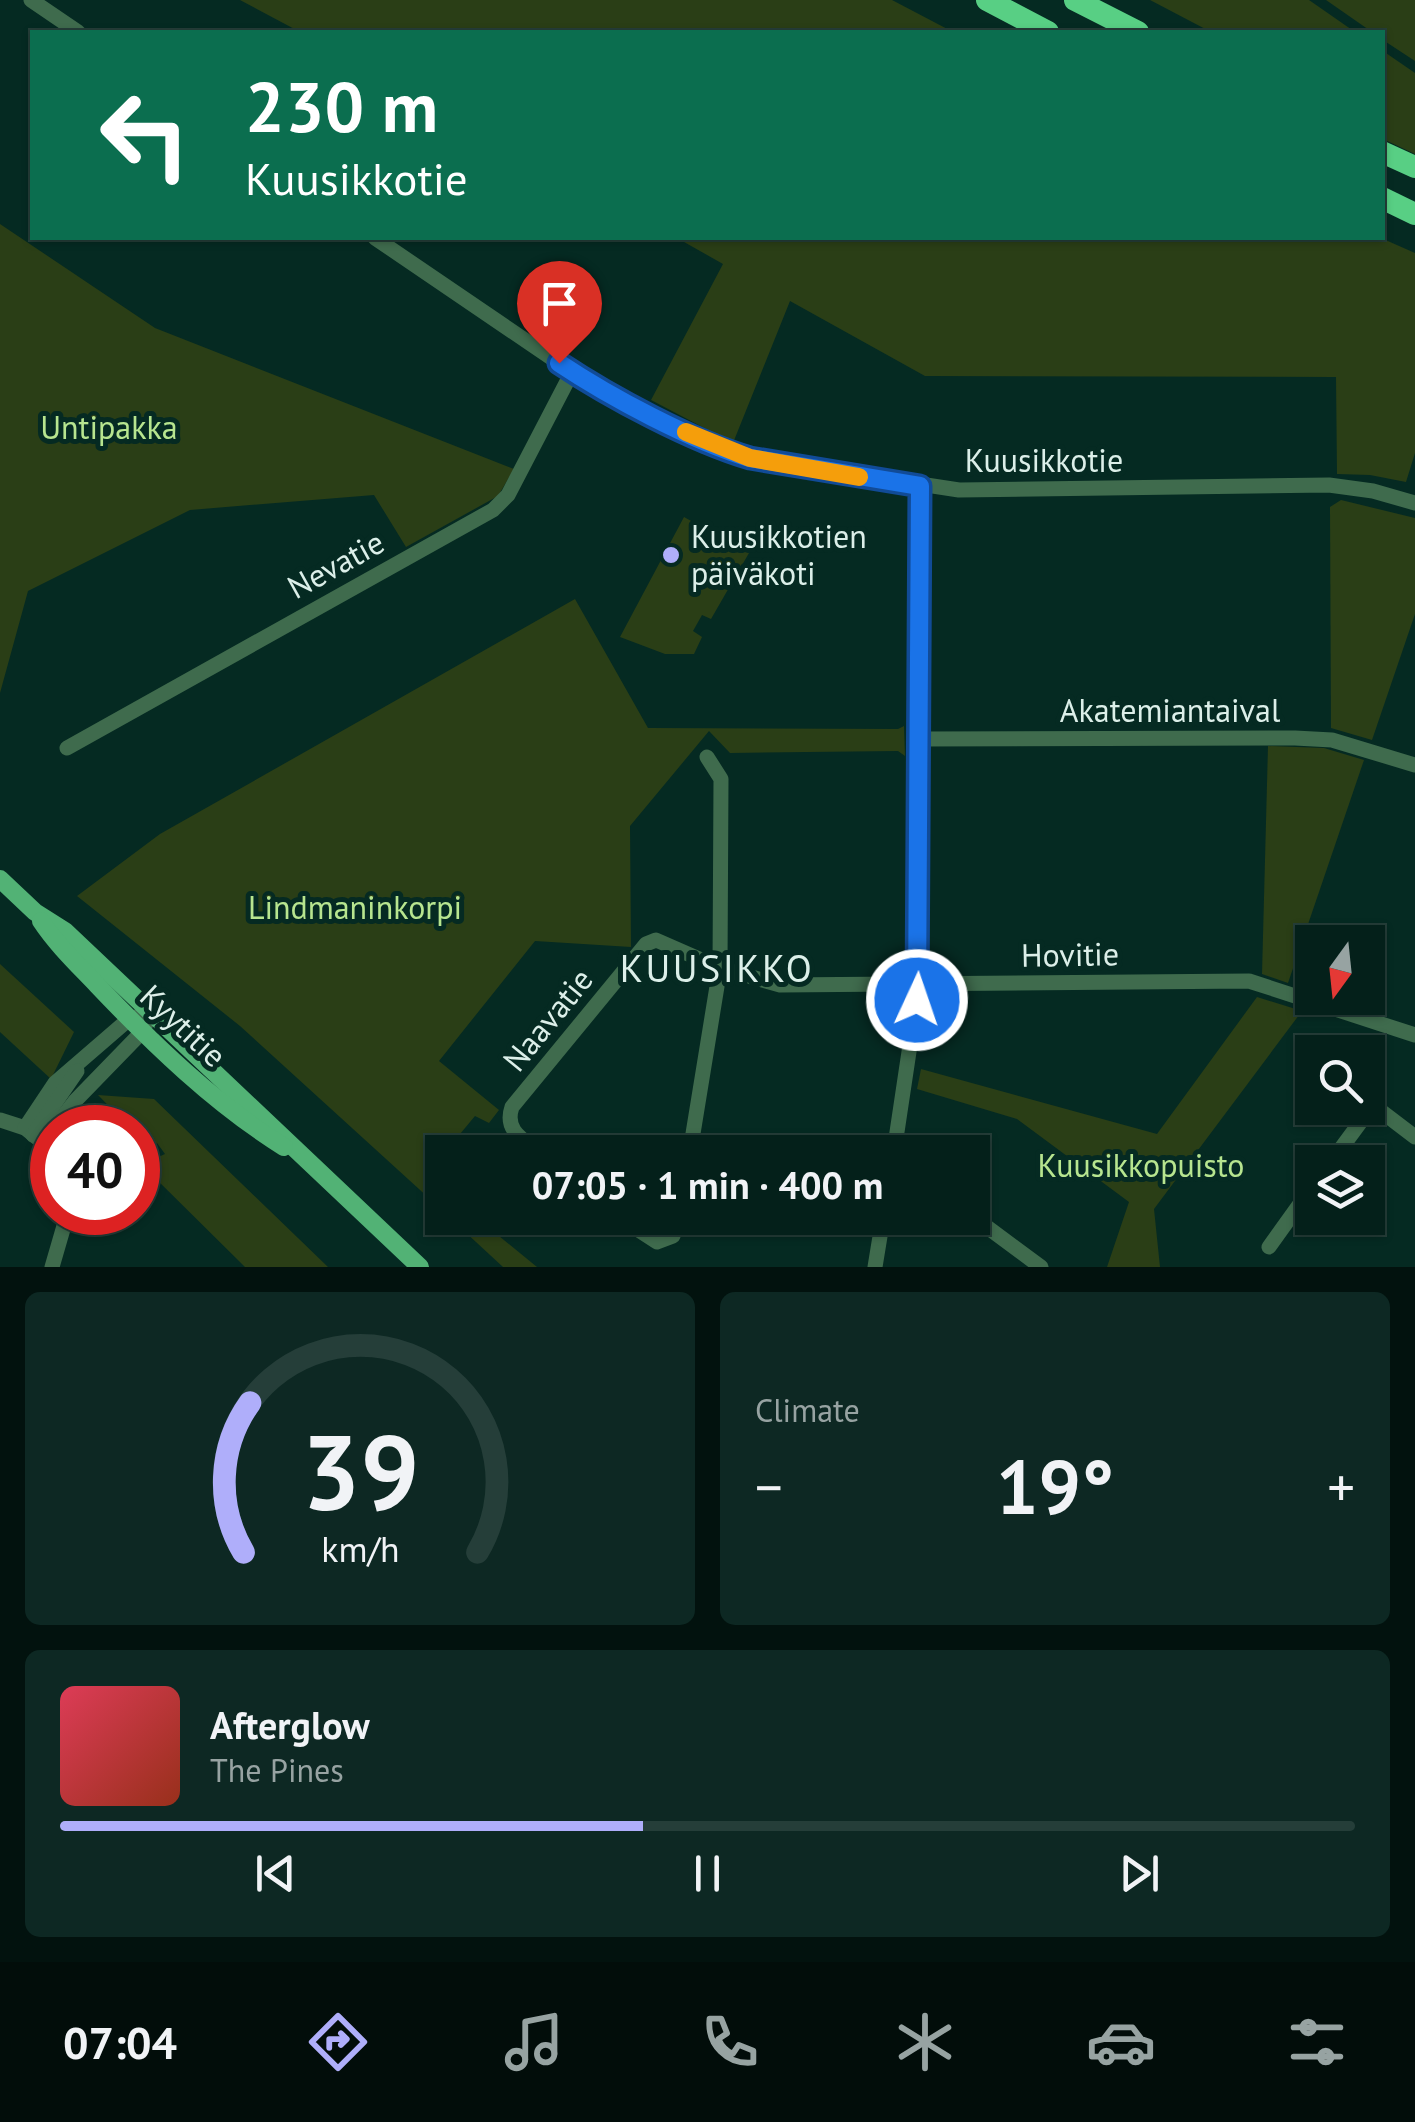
<!DOCTYPE html>
<html lang="en">
<head>
<meta charset="utf-8">
<style>
	:root { --surface:#04201a; --page:#0d2823; --text:#f1f3f6; --muted:#97a3a2; --line:#253e39; --accent:#afaefa }
	body { margin:0; font-family:"PT Sans",sans-serif; background:var(--page); color:var(--text); height:100vh; display:flex; flex-direction:column; font-size:38px; white-space:nowrap }
	* { box-sizing:border-box; margin:0 }
	p { font-size:32px; color:var(--muted) }
	.icon { flex:none; width:55px; height:55px; fill:none; stroke:currentColor; stroke-width:2; stroke-linecap:round; stroke-linejoin:round }
	.map { position:relative; height:1267px; overflow:hidden }
	.details { display:flex; flex-direction:column; gap:25px; padding:25px; background:#02120e; flex:1 }
	.details>* { flex:none }
	.banner { position:absolute; left:30px; top:30px; width:1355px; height:210px; border-radius:0px; box-shadow:0 2px 8px #0004,0 0 0 2px var(--line); background:#0b6e4f; color:#fff; overflow:hidden }
	.needle { width:65px; rotate:195deg }
	.controls { position:absolute; left:1295px; top:925px; display:grid; gap:20px }
	.controls a { display:grid; place-items:center; width:90px; height:90px; border-radius:0px; background:var(--surface); box-shadow:0 2px 8px #0004,0 0 0 2px var(--line); font-size:50px }
	.speed { position:absolute; left:30px; top:1105px; display:flex; gap:20px; font-size:50px; font-weight:700; text-align:center }
	.speed>* { display:grid; place-content:center; width:130px; height:130px; border-radius:50%; background:var(--surface); box-shadow:0 2px 8px #0004,0 0 0 2px var(--line); line-height:1 }
	.speed .limit { border:15px solid #d22; background:#fff; color:#111 }
	.pin { position:absolute; display:grid; place-items:center; width:85px; height:85px; color:#fff; margin:-102px -42px; border-radius:50% 50% 50% 0; rotate:-45deg; box-shadow:0 0 10px #0007 }
	.pin .icon { rotate:45deg }
	.me { position:absolute; width:110px; margin:-55px; rotate:3deg; stroke-linejoin:round; filter:drop-shadow(0 0 8px #0008) }
	.turn { display:flex; align-items:center; gap:35px; height:210px; padding:0 50px; font-size:45px }
	.turn .icon { width:130px; height:130px; stroke-width:2.5 }
	.turn b { display:block; font-size:70px; line-height:85px }
	.big { font-size:75px; font-weight:600; line-height:1.1 }
	.details .tile { flex:1; display:flex; flex-direction:column; justify-content:center; gap:15px; min-width:0; padding:0 35px; border-radius:15px; background:var(--page) }
	.details .dial { align-items:center; gap:0 }
	.dial svg { height:260px; overflow:visible; fill:none; stroke:var(--line); stroke-width:7; stroke-linecap:round; text-anchor:middle }
	.dial text { fill:var(--text); stroke:none }
	.song { display:flex; align-items:center; gap:30px }
	.cover { width:120px; height:120px; border-radius:15px; background:linear-gradient(135deg,hsl(350 70% 55%),hsl(10 70% 35%)) }
	.played { height:10px; border-radius:5px; background:linear-gradient(90deg,var(--accent) 45%,var(--line) 45%) }
	.keys { display:flex; justify-content:space-around; direction:ltr }
	.heat { display:flex; justify-content:space-between; align-items:center; font-size:55px; direction:ltr }
	.details .tiles { flex:1; display:grid; gap:25px; grid-template-columns:1fr 1fr }
	.tile:last-child { grid-column:span 2 }
	.trip { position:absolute; left:425px; top:1135px; width:565px; height:100px; border-radius:0px; background:var(--surface); box-shadow:0 2px 8px #0004,0 0 0 2px var(--line); font-weight:600; line-height:100px; text-align:center }
	.tabs { display:flex; height:160px; justify-content:space-around; align-items:center; background:#020d0a; color:var(--muted) }
	.tabs .icon { width:70px; height:70px }
	.tabs .selected { color:var(--accent) }
	.tabs b { font-size:45px; color:var(--text) }
	.map>svg:first-child { display:block }
	.green { fill:#2a3e16 }
	.lines { fill:none; stroke-linecap:round; stroke-linejoin:round }
	.minor { stroke:#3f6b4d; stroke-width:15 }
	.major { stroke:#52b275; stroke-width:18 }
	.highway { stroke:#58cf84; stroke-width:22 }
	.route-casing { stroke:#114b97; stroke-width:25 }
	.route { stroke:#1a73e8; stroke-width:18 }
	.slow { stroke:#f59e0b; stroke-width:18 }
	.poi-dot { fill:#afaefa; stroke:#052a22; stroke-width:4 }
	.labels { text-anchor:middle; stroke-width:10; stroke-linejoin:round; paint-order:stroke }
	.park-label { font-size:32px; fill:#b7e58f; stroke:#052a22 }
	.street-label { font-size:32px; fill:#dcefe9; stroke:#052a22 }
	.poi-label { font-size:32px; fill:#dcefe9; stroke:#052a22; text-anchor:start }
	.quarter-label { font-size:38px; letter-spacing:2.5px; fill:#dcefe9; stroke:#052a22 }
</style>
</head>
<body>
<div class="map">
<svg width="1415" height="1267" viewBox="0 0 1415 1267">
	<rect width="100%" height="100%" fill="#052a22"/>
	<!-- green -->
	<g class="green">
		<path d="M240,0H892L953,32H300Z"/>
		<path d="M1150,0H1309L1355,32H1211Z"/>
		<path d="M1326,0H1415V61L1383,40L1382,32H1372Z"/>
		<path d="M1383,51L1415,73V154L1383,139Z"/>
		<path d="M0,224L155,328L514,469L498,496L406,547L374,495L190,510L28,591L0,693Z"/>
		<path d="M677,238H1381L1415,253V453L1406,482L1370,475L1337,474L1336,377L925,376L790,301L733,443L651,400L723,264Z"/>
		<path d="M1341,500L1415,518V614L1372,740L1331,728L1330,507Z"/>
		<path d="M684,517L749,553L711,619L702,615L693,631L702,637L694,654H665L620,637Z"/>
		<path d="M575,599L648,728L898,729L904,726L905,756L898,751L730,753L709,731L630,826L631,947L535,941L439,1061L499,1110L489,1123L475,1116L426,1175L442,1190V1210L240,1026L77,896L160,834Z"/>
		<path d="M1268,746L1324,748L1364,760L1288,983L1262,974Z"/>
		<path d="M0,964L74,1032L51,1079L0,1032Z"/>
		<path d="M1257,997L1302,1011L1154,1209L1160,1267H1107L1129,1202L1017,1119L917,1089L921,1069L1157,1134Z"/>
		<path d="M98,1095L154,1099L328,1267H245L147,1170L156,1158L165,1154L157,1143L148,1153L139,1144L141,1140L138,1128L129,1127Z"/>
		<path d="M450,1218H477L537,1267H503Z"/>
	</g>
	<g class="lines">
		<!-- minor -->
		<g class="minor">
			<path d="M31,0L78,32"/>
			<path d="M375,238L572,372L708,443L750,458L959,490L1329,485L1373,491L1415,503"/>
			<path d="M921,739L1295,738L1332,740L1415,765"/>
			<path d="M67,748L493,510L508,495L572,372"/>
			<path d="M0,1120L25,1128L52,1150"/>
			<path d="M25,1128L55,1083L129,1019L150,1013L143,1031L75,1101L54,1128"/>
			<path d="M33,1135L77,1071"/>
			<path d="M539,1152C522,1139 504,1130 512,1107L646,944L656,940L720,968L780,985L1249,981L1415,1035"/>
			<path d="M690,1152L720,968L721,779L707,757"/>
			<path d="M894,1152L919,985L920,486"/>
			<path d="M1331,1162L1373,1105L1415,1137"/>
			<path d="M620,1218L657,1242L673,1236L679,1218"/>
			<path d="M957,1218L987,1227L1041,1267"/>
			<path d="M1269,1247L1312,1187"/>
			<path d="M52,1267L68,1212"/>
			<path d="M875,1267L883,1218"/>
		</g>
		<!-- major -->
		<g class="major">
			<path d="M0,879L35,912L65,931L420,1267"/>
			<path d="M41,921C57,945 77,964 97,985C153,1044 215,1104 284,1147"/>
		</g>
		<!-- highway -->
		<g class="highway">
			<path d="M987,0L1048,32"/>
			<path d="M1075,0L1138,32"/>
			<path d="M1382,152L1415,167"/>
			<path d="M1382,198L1415,214"/>
		</g>
	</g>
	<g class="lines">
		<!-- route casing -->
		<g class="route-casing">
			<path id="route" d="M559,363C610,397 692,441 750,458L920,486L917,1000"/>
		</g>
		<!-- route -->
		<use href="#route" class="route"/>
		<!-- slow -->
		<path class="slow" d="M686,432L750,458L859,477"/>
	</g>
	<!-- markers -->
	<circle class="poi-dot" cx="671" cy="555" r="10"/>
	<g class="labels">
		<!-- park labels -->
		<g class="park-label">
			<text x="109" y="439">Untipakka</text>
			<text x="355" y="919">Lindmaninkorpi</text>
			<text x="1141" y="1177">Kuusikkopuisto</text>
		</g>
		<!-- street labels -->
		<g class="street-label">
			<text x="1044" y="472">Kuusikkotie</text>
			<text transform="translate(336 565) rotate(-29)" y="11">Nevatie</text>
			<text x="1170" y="722">Akatemiantaival</text>
			<text transform="translate(1070 955) rotate(-1)" y="11">Hovitie</text>
			<text transform="translate(548 1020) rotate(-51)" y="11">Naavatie</text>
			<text transform="translate(183 1026) rotate(43)" y="11">Kyytitie</text>
		</g>
		<!-- poi labels -->
		<g class="poi-label">
			<text x="691" y="548">Kuusikkotien<tspan x="691" dy="37">päiväkoti</tspan></text>
		</g>
		<!-- quarter labels -->
		<g class="quarter-label">
			<text x="717" y="982">KUUSIKKO</text>
		</g>
	</g>
</svg>
<div class="controls">
<a><svg class="needle" viewBox="-14 -14 28 28"><path d="M0-13l5 13h-10z" fill="#e53935"/><path d="M0 13l5-13h-10z" fill="#97a3a2"/></svg></a>
<a><svg class="icon" aria-label="search" viewBox="0 0 24 24"><circle cx="10" cy="10" r="6"/><path d="M15 15l6 6"/></svg></a>
<a><svg class="icon" aria-label="layers" viewBox="0 0 24 24"><path d="M12 4l9 5-9 5-9-5zM3 14l9 5 9-5"/></svg></a>
</div>
<div class="speed"><div class="limit">40</div></div>
<div class="pin" style="left:559px;top:363px;background:#d93025"><svg class="icon" aria-label="arrive" viewBox="0 0 24 24"><path d="M6 21V4h12l-3 4 3 4H6"/></svg></div>
<svg class="me" style="left:917px;top:1000px" viewBox="-20 -20 40 40"><circle r="17" fill="#1a73e8" stroke="#fff" stroke-width="3"/><path d="M0-11L8 9 0 5-8 9z" fill="#fff"/></svg>
<div class="trip">07:05 · 1 min · 400 m</div>
<div class="banner">
<div class="turn"><svg class="icon" aria-label="left" viewBox="0 0 24 24"><path d="M17 20v-9H6M10 6l-5 5 5 5"/></svg><div><b>230 m</b>Kuusikkotie</div></div>
</div>
</div>
<section class="details">
<div class="tiles">
<div class="tile dial"><svg viewBox="0 0 100 80">
<path d="M14 69A42 42 0 1 1 86 69"/>
<path d="M14 69A42 42 0 0 1 16 23" stroke="#afaefa"/>
<text x="50" y="56" font-size="32" font-weight="700">39</text>
<text x="50" y="72" font-size="11">km/h</text>
</svg></div>
<div class="tile"><p>Climate</p>
<div class="heat"><a>−</a><b class="big">19°</b><a>+</a></div>
</div>
<div class="tile">
<div class="song"><i class="cover"></i><div><b>Afterglow</b><p>The Pines</p></div></div>
<div class="played"></div>
<div class="keys"><svg class="icon" aria-label="previous" viewBox="0 0 24 24"><path d="M18 5L8 12l10 7zM5 5v14"/></svg><svg class="icon" aria-label="pause" viewBox="0 0 24 24"><path d="M8 5v14M16 5v14"/></svg><svg class="icon" aria-label="next" viewBox="0 0 24 24"><path d="M6 5l10 7-10 7zM19 5v14"/></svg></div>
</div>
</div>
</section>
<nav class="tabs">
<b>07:04</b>
<svg class="icon selected" aria-label="directions" viewBox="0 0 24 24"><path d="M12 3l9 9-9 9-9-9zM9 14v-3h6M13 9l2 2-2 2"/></svg>
<svg class="icon" aria-label="music" viewBox="0 0 24 24"><path d="M9 18V5l10-2v13"/><circle cx="6" cy="18" r="3"/><circle cx="16" cy="16" r="3"/></svg>
<svg class="icon" aria-label="phone" viewBox="0 0 24 24"><path d="M5 4h4l2 5-3 2q2 4 5 5l2-3 5 2v4C11 20 4 13 5 4z"/></svg>
<svg class="icon" aria-label="climate" viewBox="0 0 24 24"><path d="M12 3v18M4 7l16 10M4 17L20 7"/></svg>
<svg class="icon" aria-label="car" viewBox="0 0 24 24"><path d="M5 17H2v-5l4-1 3-4h7l3 4 3 1v5h-3M9 17h6M6 11h13"/><circle cx="7" cy="17" r="2"/><circle cx="17" cy="17" r="2"/></svg>
<svg class="icon" aria-label="filters" viewBox="0 0 24 24"><path d="M4 7h16M4 17h16"/><circle cx="9" cy="7" r="2"/><circle cx="15" cy="17" r="2"/></svg>
</nav>
</body>
</html>
